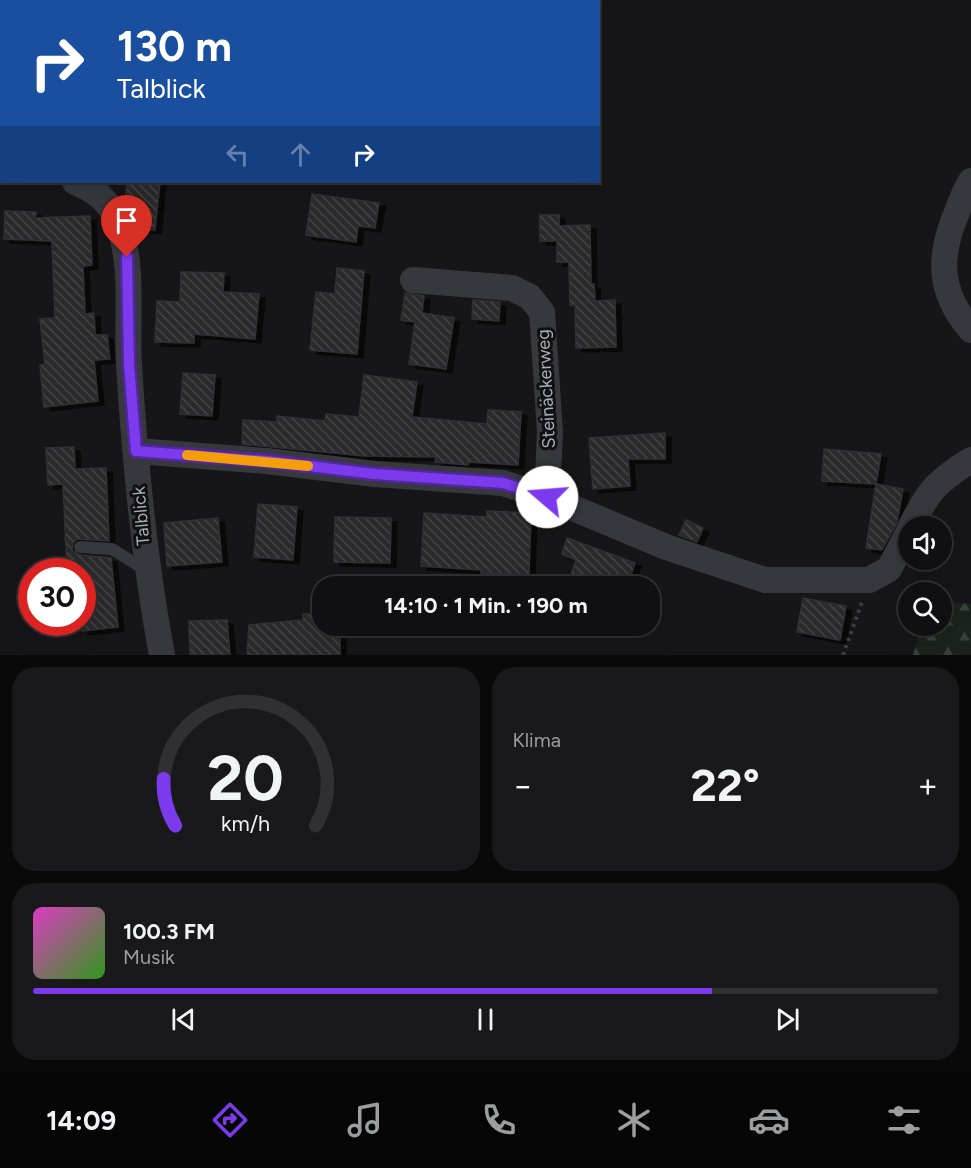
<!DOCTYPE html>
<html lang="de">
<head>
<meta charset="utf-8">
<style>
	:root { --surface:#101012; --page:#19191b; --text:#f1f3f6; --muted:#9c9d9f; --line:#303032; --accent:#7c3aed }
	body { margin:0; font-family:Figtree,sans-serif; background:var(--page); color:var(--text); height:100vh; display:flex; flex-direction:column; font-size:22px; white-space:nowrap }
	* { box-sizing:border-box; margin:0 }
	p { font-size:20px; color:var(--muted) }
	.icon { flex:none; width:33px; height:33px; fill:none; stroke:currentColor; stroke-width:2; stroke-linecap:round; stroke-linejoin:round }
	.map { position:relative; height:655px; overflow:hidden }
	.panel { display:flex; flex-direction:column; gap:12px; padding:12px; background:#09090a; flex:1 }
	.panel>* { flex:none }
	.top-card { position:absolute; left:0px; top:0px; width:600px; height:183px; box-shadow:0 6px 24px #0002,0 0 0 2px var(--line); background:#1a4fa0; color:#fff; overflow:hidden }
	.buttons { position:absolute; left:898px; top:516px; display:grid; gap:12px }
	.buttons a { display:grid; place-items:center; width:54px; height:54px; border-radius:50%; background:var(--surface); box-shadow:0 6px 24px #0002,0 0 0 2px var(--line); font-size:30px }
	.speed { position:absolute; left:18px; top:558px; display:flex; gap:12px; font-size:30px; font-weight:700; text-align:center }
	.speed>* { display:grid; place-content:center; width:78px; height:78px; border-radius:50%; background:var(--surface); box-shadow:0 6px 24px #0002,0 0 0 2px var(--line); line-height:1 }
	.speed .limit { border:9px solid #d22; background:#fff; color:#111 }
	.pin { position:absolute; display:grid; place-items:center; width:51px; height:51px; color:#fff; margin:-62px -26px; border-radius:50% 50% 50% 0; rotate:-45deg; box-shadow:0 0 6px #0007 }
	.pin .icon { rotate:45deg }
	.me { position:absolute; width:66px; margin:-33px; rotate:288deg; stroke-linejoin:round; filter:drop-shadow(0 0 4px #0008) }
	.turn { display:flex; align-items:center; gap:21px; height:126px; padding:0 18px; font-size:27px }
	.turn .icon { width:78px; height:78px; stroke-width:2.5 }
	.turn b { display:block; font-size:42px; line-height:51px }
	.lanes { display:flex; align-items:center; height:57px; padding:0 18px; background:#0003; justify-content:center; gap:30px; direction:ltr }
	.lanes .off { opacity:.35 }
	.big { font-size:45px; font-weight:700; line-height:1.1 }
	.panel .card { flex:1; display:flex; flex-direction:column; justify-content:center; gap:9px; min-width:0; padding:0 21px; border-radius:24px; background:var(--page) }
	.panel .dial { align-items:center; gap:0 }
	.dial svg { height:156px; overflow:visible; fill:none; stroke:var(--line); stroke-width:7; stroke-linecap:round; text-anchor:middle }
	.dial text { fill:var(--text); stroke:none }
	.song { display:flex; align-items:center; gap:18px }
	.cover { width:72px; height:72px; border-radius:9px; background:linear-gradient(135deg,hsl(310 70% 55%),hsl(110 70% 35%)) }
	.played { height:6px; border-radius:3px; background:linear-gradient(90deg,var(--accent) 75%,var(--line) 75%) }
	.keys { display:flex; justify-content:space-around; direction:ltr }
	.heat { display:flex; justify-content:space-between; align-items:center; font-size:33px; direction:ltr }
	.panel .tiles { flex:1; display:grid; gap:12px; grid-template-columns:1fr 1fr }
	.card:last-child { grid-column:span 2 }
	.trip { position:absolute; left:312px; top:576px; width:348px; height:60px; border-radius:24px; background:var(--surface); box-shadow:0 6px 24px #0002,0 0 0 2px var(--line); font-weight:700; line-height:60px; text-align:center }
	.dock { display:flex; height:96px; justify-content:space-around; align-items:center; background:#060607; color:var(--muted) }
	.dock .icon { width:42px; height:42px }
	.dock .selected { color:var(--accent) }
	.dock b { font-size:27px; color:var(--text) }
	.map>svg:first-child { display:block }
	.forest { fill:url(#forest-firs) }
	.building { fill:url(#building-back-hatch); stroke:#303034; stroke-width:1.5; filter:url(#shadow) }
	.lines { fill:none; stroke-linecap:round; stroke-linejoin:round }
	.path { stroke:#3d3f44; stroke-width:4; stroke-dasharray:3 4.5; stroke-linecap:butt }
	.service { stroke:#37383d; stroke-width:12 }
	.minor { stroke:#37383d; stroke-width:26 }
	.route-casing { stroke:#51269a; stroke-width:15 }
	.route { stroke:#7c3aed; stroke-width:10 }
	.slow { stroke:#f59e0b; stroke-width:10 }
	.labels { text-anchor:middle; stroke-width:6; stroke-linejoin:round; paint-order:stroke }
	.street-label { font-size:18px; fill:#a8adb8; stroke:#111113 }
</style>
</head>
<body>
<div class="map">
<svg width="971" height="655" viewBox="0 0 971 655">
	<defs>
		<pattern id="forest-firs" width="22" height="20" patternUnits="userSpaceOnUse" patternTransform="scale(1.5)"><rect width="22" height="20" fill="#1c231d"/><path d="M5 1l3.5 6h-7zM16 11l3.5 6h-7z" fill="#3a403c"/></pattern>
		<pattern id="building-back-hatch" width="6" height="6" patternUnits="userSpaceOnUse" patternTransform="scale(1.5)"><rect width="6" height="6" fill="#29292c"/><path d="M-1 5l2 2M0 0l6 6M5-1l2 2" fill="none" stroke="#454548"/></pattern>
		<filter id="shadow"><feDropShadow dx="6" dy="4" stdDeviation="0" flood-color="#0009"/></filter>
	</defs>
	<rect width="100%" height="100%" fill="#161618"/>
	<!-- forest -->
	<path class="forest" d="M942,602L971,604V655H913L922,626H942Z"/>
	<!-- building -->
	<g class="building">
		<path d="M127,182H160L155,230L135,228L125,203Z"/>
		<path d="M312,194L379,203L375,228L358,226L356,242L306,235Z"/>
		<path d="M5,211L36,212L35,218L90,216L92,265L83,266L85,314L94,313L95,335H107L110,359L94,360L98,401L44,407L40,365H45L40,319L55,318L52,241L4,239Z"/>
		<path d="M540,215H559V226L590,225L591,284H594L595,301L615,300L616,347L576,348L575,305H570L569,262H557V241H540Z"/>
		<path d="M337,268L364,271L357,354L310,350L316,292L335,294Z"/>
		<path d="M181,272L224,273L223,292L259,294L255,339L194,334V343L155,342L157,301L180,302Z"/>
		<path d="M405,293L424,296L422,313L454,318L446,369L409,364L415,322L401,320Z"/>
		<path d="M473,300L500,302L499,321L472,319Z"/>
		<path d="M183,373L215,375L212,416L180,414Z"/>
		<path d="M364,375L417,382L412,417L487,424L488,410L521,412L518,465L469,462L468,465L435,462L436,457L365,456L242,444L243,420L277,422V416L325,421L326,414L359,417Z"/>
		<path d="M665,433V459H628L630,486L593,489L589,438Z"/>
		<path d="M74,447L75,469L106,468L109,541L77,539L73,543L72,550L79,555L111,558L118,627L82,631V572H67L63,484L48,485L46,448Z"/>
		<path d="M824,449L881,454L876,484L822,481Z"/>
		<path d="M876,484L903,489L897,523L882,550L866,548Z"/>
		<path d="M258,504L297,507L293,560L254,557Z"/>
		<path d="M487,511L531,513L529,575L481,573V570L421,566L424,513L487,517Z"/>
		<path d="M335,517L391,518L390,563L334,562Z"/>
		<path d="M218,518L222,562L167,566L164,523Z"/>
		<path d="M686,520L703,528L697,542L679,535Z"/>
		<path d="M567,538L635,563L627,586H567L576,560L562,554Z"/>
		<path d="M803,598L846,606L840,640L797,632Z"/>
		<path d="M303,614H322V626H340V655H247L249,625L303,620Z"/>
		<path d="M227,620L230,655H190L189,621Z"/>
	</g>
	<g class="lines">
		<!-- path -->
		<path class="path" d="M843,655L862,602"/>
		<!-- service -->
		<path class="service" d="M80,547L112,549L147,571"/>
		<!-- minor -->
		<g class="minor">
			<path d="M0,149L2,150"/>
			<path d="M971,181C965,190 961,201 957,212C938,256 938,292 971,330"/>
			<path d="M75,182C94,190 109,200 117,220C135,265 126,318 129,365C135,463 144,559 162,655"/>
			<path d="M413,280L512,288L530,297L542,312L550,432L547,497"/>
			<path d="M136,451L267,461L375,474L503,483L547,497L666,547L765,580H869L889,569L909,531"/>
			<path d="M911,526C928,491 937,481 971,460"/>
		</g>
	</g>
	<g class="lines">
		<!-- route casing -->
		<g class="route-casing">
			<path id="route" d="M127,257L129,364L136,451L267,461L375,474L503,483L547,497"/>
		</g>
		<!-- route -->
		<use href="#route" class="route"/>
		<!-- slow -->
		<path class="slow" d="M187,455L308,466"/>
	</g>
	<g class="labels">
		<!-- street labels -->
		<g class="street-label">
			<text transform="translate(546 389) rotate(-93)" y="6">Steinäckerweg</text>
			<text transform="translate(141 516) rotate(-95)" y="6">Talblick</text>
		</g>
	</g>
</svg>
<div class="buttons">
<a><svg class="icon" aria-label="sound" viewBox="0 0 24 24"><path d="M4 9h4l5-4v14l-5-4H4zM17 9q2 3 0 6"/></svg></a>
<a><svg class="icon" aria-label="search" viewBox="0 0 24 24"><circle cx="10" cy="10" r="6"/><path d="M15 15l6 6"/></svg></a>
</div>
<div class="speed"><div class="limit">30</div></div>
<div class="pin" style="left:127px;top:257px;background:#d93025"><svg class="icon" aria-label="arrive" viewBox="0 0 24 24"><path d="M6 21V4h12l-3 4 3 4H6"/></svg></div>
<svg class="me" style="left:547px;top:497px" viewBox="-20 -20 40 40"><circle r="19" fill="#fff"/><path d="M0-13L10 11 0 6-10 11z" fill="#7c3aed"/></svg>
<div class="trip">14:10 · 1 Min. · 190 m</div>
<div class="top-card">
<div class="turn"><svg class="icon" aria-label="right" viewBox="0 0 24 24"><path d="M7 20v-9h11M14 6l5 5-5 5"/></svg><div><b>130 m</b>Talblick</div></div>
<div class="lanes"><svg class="icon off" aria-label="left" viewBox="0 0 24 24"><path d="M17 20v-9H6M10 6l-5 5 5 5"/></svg><svg class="icon off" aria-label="ahead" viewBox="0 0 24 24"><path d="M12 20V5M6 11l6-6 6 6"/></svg><svg class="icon" aria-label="right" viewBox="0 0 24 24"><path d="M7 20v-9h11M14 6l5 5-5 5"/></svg></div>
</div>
</div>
<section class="panel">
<div class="tiles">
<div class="card dial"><svg viewBox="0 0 100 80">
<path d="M14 69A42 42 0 1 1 86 69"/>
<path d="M14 69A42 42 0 0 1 8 45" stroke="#7c3aed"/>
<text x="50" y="56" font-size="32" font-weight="700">20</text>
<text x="50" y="72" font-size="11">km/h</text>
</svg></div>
<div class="card"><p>Klima</p>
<div class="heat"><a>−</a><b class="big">22°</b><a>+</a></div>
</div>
<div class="card">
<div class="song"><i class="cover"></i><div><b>100.3 FM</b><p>Musik</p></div></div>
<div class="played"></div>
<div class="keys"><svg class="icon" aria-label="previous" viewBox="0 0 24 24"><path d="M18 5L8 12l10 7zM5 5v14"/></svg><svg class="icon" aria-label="pause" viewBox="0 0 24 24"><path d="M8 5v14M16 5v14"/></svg><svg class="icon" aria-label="next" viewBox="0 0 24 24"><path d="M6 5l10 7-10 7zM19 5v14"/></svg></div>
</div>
</div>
</section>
<nav class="dock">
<b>14:09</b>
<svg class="icon selected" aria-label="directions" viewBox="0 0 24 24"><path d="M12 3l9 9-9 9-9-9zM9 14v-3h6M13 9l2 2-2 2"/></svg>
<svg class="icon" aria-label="music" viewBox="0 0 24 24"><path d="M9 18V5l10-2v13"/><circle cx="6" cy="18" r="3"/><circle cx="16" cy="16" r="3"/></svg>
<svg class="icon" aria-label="phone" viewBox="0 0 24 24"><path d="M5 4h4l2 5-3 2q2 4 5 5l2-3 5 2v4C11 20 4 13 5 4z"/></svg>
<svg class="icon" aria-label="climate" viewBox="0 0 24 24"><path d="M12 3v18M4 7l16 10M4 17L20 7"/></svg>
<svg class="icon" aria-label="car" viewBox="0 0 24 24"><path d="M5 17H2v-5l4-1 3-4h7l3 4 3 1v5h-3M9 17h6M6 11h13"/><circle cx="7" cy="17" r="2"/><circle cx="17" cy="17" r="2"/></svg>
<svg class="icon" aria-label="filters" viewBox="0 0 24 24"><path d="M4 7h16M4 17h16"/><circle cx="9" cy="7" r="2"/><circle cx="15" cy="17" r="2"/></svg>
</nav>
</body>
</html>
